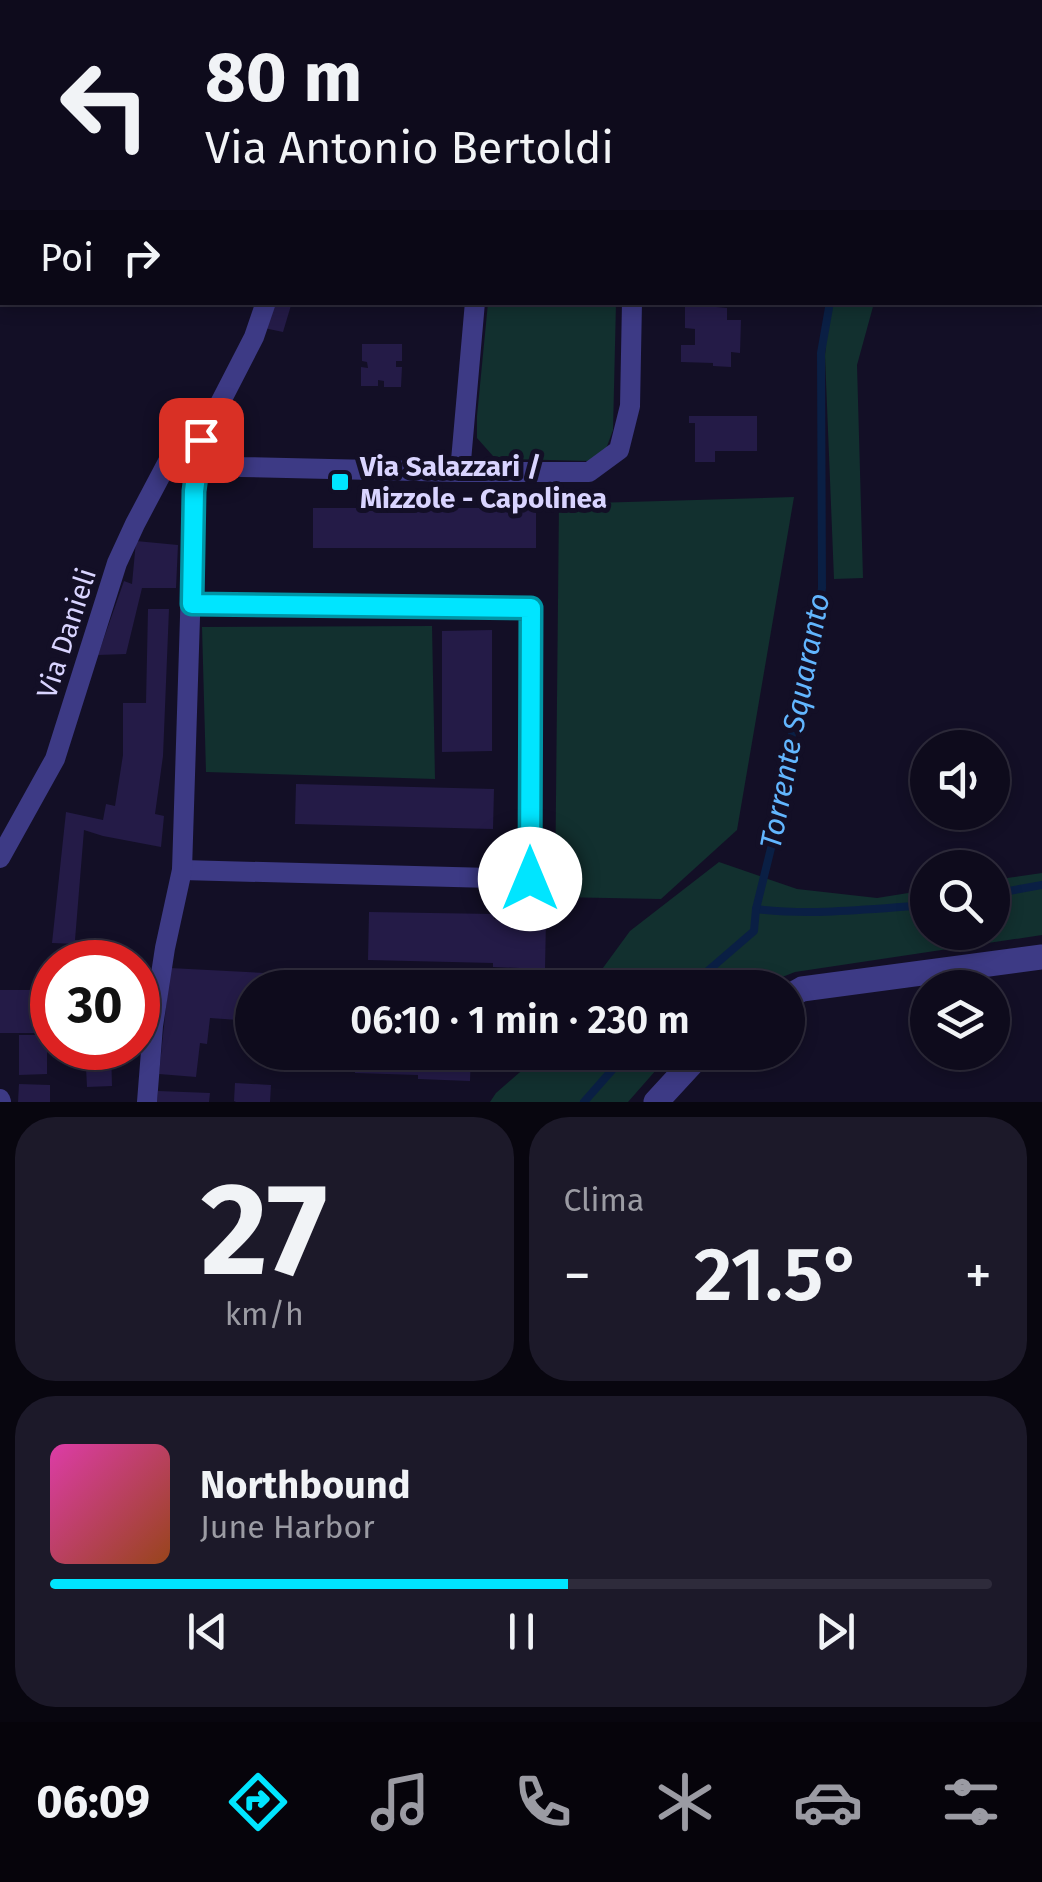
<!DOCTYPE html>
<html lang="it">
<head>
<meta charset="utf-8">
<style>
	:root { --surface:#0e0b1c; --page:#1c1929; --text:#f1f3f6; --muted:#9b9ba3; --line:#2e2b3b; --accent:#00e5ff }
	body { margin:0; font-family:"Fira Sans",sans-serif; background:var(--page); color:var(--text); height:100vh; display:flex; flex-direction:column; font-size:38px; white-space:nowrap }
	* { box-sizing:border-box; margin:0 }
	p { font-size:32px; color:var(--muted) }
	.icon { flex:none; width:55px; height:55px; fill:none; stroke:currentColor; stroke-width:2; stroke-linecap:round; stroke-linejoin:round }
	.map { position:relative; height:1102px; overflow:hidden }
	.drawer { display:flex; flex-direction:column; gap:15px; padding:15px; background:#08060f; flex:1 }
	.drawer>* { flex:none }
	.top-card { position:absolute; left:0px; top:0px; width:1042px; height:305px; box-shadow:0 5px 15px #0003,0 0 0 2px var(--line); background:#0e0b1c; color:var(--text); overflow:hidden }
	.controls { position:absolute; left:910px; top:730px; display:grid; gap:20px }
	.controls a { display:grid; place-items:center; width:100px; height:100px; border-radius:50%; background:var(--surface); box-shadow:0 5px 15px #0003,0 0 0 2px var(--line); font-size:50px }
	.speed { position:absolute; left:30px; top:940px; display:flex; gap:20px; font-size:50px; font-weight:700; text-align:center }
	.speed>* { display:grid; place-content:center; width:130px; height:130px; border-radius:50%; background:var(--surface); box-shadow:0 5px 15px #0003,0 0 0 2px var(--line); line-height:1 }
	.speed .limit { border:15px solid #d22; background:#fff; color:#111 }
	.pin { position:absolute; display:grid; place-items:center; width:85px; height:85px; color:#fff; margin:-42px; border-radius:20px; box-shadow:0 5px 15px #0006 }
	.me { position:absolute; width:110px; margin:-55px; rotate:0deg; stroke-linejoin:round; filter:drop-shadow(0 0 8px #0008) }
	.turn { display:flex; align-items:center; gap:35px; height:210px; padding:0 40px; font-size:45px }
	.turn .icon { width:130px; height:130px; stroke-width:2.5 }
	.turn b { display:block; font-size:70px; line-height:85px }
	.then { display:flex; align-items:center; height:95px; padding:0 40px; background:#0003; gap:20px; font-size:38px }
	.big { font-size:75px; font-weight:600; line-height:1.1 }
	.drawer .tile { flex:1; display:flex; flex-direction:column; justify-content:center; gap:15px; min-width:0; padding:0 35px; border-radius:40px; background:var(--page) }
	.drawer .dial { align-items:center; gap:0 }
	.dial b { font-size:130px; line-height:1 }
	.song { display:flex; align-items:center; gap:30px }
	.cover { width:120px; height:120px; border-radius:15px; background:linear-gradient(135deg,hsl(320 70% 55%),hsl(20 70% 35%)) }
	.played { height:10px; border-radius:5px; background:linear-gradient(90deg,var(--accent) 55%,var(--line) 55%) }
	.keys { display:flex; justify-content:space-around; direction:ltr }
	.heat { display:flex; justify-content:space-between; align-items:center; font-size:55px; direction:ltr }
	.drawer .tiles { flex:1; display:grid; gap:15px; grid-template-columns:1fr 1fr }
	.tile:last-child { grid-column:span 2 }
	.trip { position:absolute; left:235px; top:970px; width:570px; height:100px; border-radius:50px; background:var(--surface); box-shadow:0 5px 15px #0003,0 0 0 2px var(--line); font-weight:600; line-height:100px; text-align:center }
	.tab-bar { display:flex; height:160px; justify-content:space-around; align-items:center; background:#06040b; color:var(--muted) }
	.tab-bar .icon { width:70px; height:70px }
	.tab-bar .on { color:var(--accent) }
	.tab-bar b { font-size:45px; color:var(--text) }
	.map>svg:first-child { display:block }
	.green { fill:#12302f }
	.lines { fill:none; stroke-linecap:round; stroke-linejoin:round }
	.stream { stroke:#0a1f44; stroke-width:8 }
	.building { fill:#241b47 }
	.minor { stroke:#3d3a85; stroke-width:20 }
	.tertiary { stroke:#3d3a85; stroke-width:25 }
	.route-casing { stroke:#0095a6; stroke-width:25 }
	.route { stroke:#00e5ff; stroke-width:18 }
	.poi-dot { fill:#00e5ff; stroke:#130f26; stroke-width:4 }
	.labels { text-anchor:middle; stroke-width:10; stroke-linejoin:round; paint-order:stroke }
	.poi-label { font-size:28px; font-weight:bold; fill:#d9d4ff; stroke:#130f26; text-anchor:start }
	.street-label { font-size:28px; fill:#d9d4ff; stroke:#130f26 }
	.water-label { font-size:30px; font-style:italic; fill:#62b6ff; stroke:#130f26 }
</style>
</head>
<body>
<div class="map">
<svg width="1042" height="1102" viewBox="0 0 1042 1102">
	<rect width="100%" height="100%" fill="#130f26"/>
	<!-- green -->
	<g class="green">
		<path d="M488,303H616L613,430L606,449L589,461L509,459L493,456L477,438V416Z"/>
		<path d="M829,303H874L857,365L863,578L834,579L825,356Z"/>
		<path d="M794,497L737,830L661,899L555,897L559,504Z"/>
		<path d="M432,626L435,779L206,772L202,627Z"/>
		<path d="M719,862L797,889L877,898L927,890L928,932H992L993,880L1042,873V935L795,972L757,987H589L630,931Z"/>
		<path d="M542,1053V1052L671,1053L628,1102H490L496,1093Z"/>
	</g>
	<g class="lines">
		<!-- stream -->
		<g class="stream">
			<path d="M812,0L813,2"/>
			<path d="M992,894L1042,885"/>
			<path d="M756,909C813,916 870,909 928,905"/>
			<path d="M688,988L754,931L756,909L774,836L786,756L808,677L822,588L821,353L830,302"/>
			<path d="M584,1102L628,1052"/>
		</g>
	</g>
	<!-- building -->
	<g class="building">
		<path d="M272,302H292L283,332L264,328Z"/>
		<path d="M685,304L727,308V320H741L740,353L731,352V367L713,366V363L681,362V345H695V329L685,328Z"/>
		<path d="M362,344H402V361H396V367H402L401,387H384V381L378,380V386H361V367L368,368L367,362L362,361Z"/>
		<path d="M689,416H757V451H715V462H695V423H689Z"/>
		<rect x="313" y="508" width="223" height="40"/>
		<path d="M136,541L178,545L176,588H142L126,654L98,655L124,581L132,584Z"/>
		<path d="M148,609H169L163,756L155,814L164,816L161,847L103,836L84,830L75,940L102,942L101,958L114,960V962H80L77,944L52,943L66,812L103,820L106,804L115,806L123,755V703H146Z"/>
		<path d="M492,630V751L442,752V631Z"/>
		<path d="M296,784L494,789L493,829L295,824Z"/>
		<path d="M369,912L494,914V919L546,920L545,969L493,967V963L368,960Z"/>
		<path d="M170,968L265,973V988H252V1021L210,1018L207,1044L200,1043L196,1077L159,1074Z"/>
		<path d="M0,990H38L37,1033H0Z"/>
		<path d="M19,1035H47V1074L19,1075Z"/>
		<path d="M85,1048H111L112,1086L87,1087Z"/>
		<path d="M355,1052H471L470,1081L418,1079V1075L355,1073Z"/>
		<path d="M235,1083L271,1085L270,1102H236L234,1101Z"/>
		<path d="M19,1084L50,1085V1102H18Z"/>
		<path d="M158,1091L210,1093L209,1102H157Z"/>
	</g>
	<g class="lines">
		<!-- minor -->
		<g class="minor">
			<path d="M621,0V2"/>
			<path d="M329,2L330,0"/>
			<path d="M201,440L241,467L460,472H589L619,450L630,406L632,302"/>
			<path d="M460,472L475,302"/>
			<path d="M0,858L55,759L117,563L135,524L172,454L201,440"/>
			<path d="M182,870L530,879L531,607L192,604"/>
			<path d="M0,1099L1,1102"/>
			<path d="M147,1102L153,1026L165,948L182,870L194,491L201,440L254,337L266,302"/>
		</g>
		<!-- tertiary -->
		<g class="tertiary">
			<path d="M788,997L802,989L1042,957"/>
			<path d="M656,1102L702,1052"/>
		</g>
	</g>
	<g class="lines">
		<!-- route casing -->
		<g class="route-casing">
			<path id="route" d="M201,440L194,491L192,604L531,608L530,879"/>
		</g>
		<!-- route -->
		<use href="#route" class="route"/>
	</g>
	<!-- markers -->
	<rect class="poi-dot" x="330" y="472" width="20" height="20" rx="5"/>
	<g class="labels">
		<!-- poi labels -->
		<g class="poi-label">
			<text x="360" y="476">Via Salazzari /<tspan x="360" dy="32">Mizzole - Capolinea</tspan></text>
		</g>
		<!-- street labels -->
		<g class="street-label">
			<text transform="translate(66 633) rotate(-72)" y="10">Via Danieli</text>
		</g>
		<!-- water labels -->
		<g class="water-label">
			<text transform="translate(795 721) rotate(-79)" y="10">Torrente Squaranto</text>
		</g>
	</g>
</svg>
<div class="controls">
<a><svg class="icon" aria-label="sound" viewBox="0 0 24 24"><path d="M4 9h4l5-4v14l-5-4H4zM17 9q2 3 0 6"/></svg></a>
<a><svg class="icon" aria-label="search" viewBox="0 0 24 24"><circle cx="10" cy="10" r="6"/><path d="M15 15l6 6"/></svg></a>
<a><svg class="icon" aria-label="layers" viewBox="0 0 24 24"><path d="M12 4l9 5-9 5-9-5zM3 14l9 5 9-5"/></svg></a>
</div>
<div class="speed"><div class="limit">30</div></div>
<div class="pin" style="left:201px;top:440px;background:#d93025"><svg class="icon" aria-label="arrive" viewBox="0 0 24 24"><path d="M6 21V4h12l-3 4 3 4H6"/></svg></div>
<svg class="me" style="left:530px;top:879px" viewBox="-20 -20 40 40"><circle r="19" fill="#fff"/><path d="M0-13L10 11 0 6-10 11z" fill="#00e5ff"/></svg>
<div class="trip">06:10 · 1 min · 230 m</div>
<div class="top-card">
<div class="turn"><svg class="icon" aria-label="left" viewBox="0 0 24 24"><path d="M17 20v-9H6M10 6l-5 5 5 5"/></svg><div><b>80 m</b>Via Antonio Bertoldi</div></div>
<div class="then">Poi<svg class="icon" aria-label="right" viewBox="0 0 24 24"><path d="M7 20v-9h11M14 6l5 5-5 5"/></svg></div>
</div>
</div>
<section class="drawer">
<div class="tiles">
<div class="tile dial"><b>27</b><p>km/h</p></div>
<div class="tile"><p>Clima</p>
<div class="heat"><a>−</a><b class="big">21.5°</b><a>+</a></div>
</div>
<div class="tile">
<div class="song"><i class="cover"></i><div><b>Northbound</b><p>June Harbor</p></div></div>
<div class="played"></div>
<div class="keys"><svg class="icon" aria-label="previous" viewBox="0 0 24 24"><path d="M18 5L8 12l10 7zM5 5v14"/></svg><svg class="icon" aria-label="pause" viewBox="0 0 24 24"><path d="M8 5v14M16 5v14"/></svg><svg class="icon" aria-label="next" viewBox="0 0 24 24"><path d="M6 5l10 7-10 7zM19 5v14"/></svg></div>
</div>
</div>
</section>
<nav class="tab-bar">
<b>06:09</b>
<svg class="icon on" aria-label="directions" viewBox="0 0 24 24"><path d="M12 3l9 9-9 9-9-9zM9 14v-3h6M13 9l2 2-2 2"/></svg>
<svg class="icon" aria-label="music" viewBox="0 0 24 24"><path d="M9 18V5l10-2v13"/><circle cx="6" cy="18" r="3"/><circle cx="16" cy="16" r="3"/></svg>
<svg class="icon" aria-label="phone" viewBox="0 0 24 24"><path d="M5 4h4l2 5-3 2q2 4 5 5l2-3 5 2v4C11 20 4 13 5 4z"/></svg>
<svg class="icon" aria-label="climate" viewBox="0 0 24 24"><path d="M12 3v18M4 7l16 10M4 17L20 7"/></svg>
<svg class="icon" aria-label="car" viewBox="0 0 24 24"><path d="M5 17H2v-5l4-1 3-4h7l3 4 3 1v5h-3M9 17h6M6 11h13"/><circle cx="7" cy="17" r="2"/><circle cx="17" cy="17" r="2"/></svg>
<svg class="icon" aria-label="filters" viewBox="0 0 24 24"><path d="M4 7h16M4 17h16"/><circle cx="9" cy="7" r="2"/><circle cx="15" cy="17" r="2"/></svg>
</nav>
</body>
</html>
